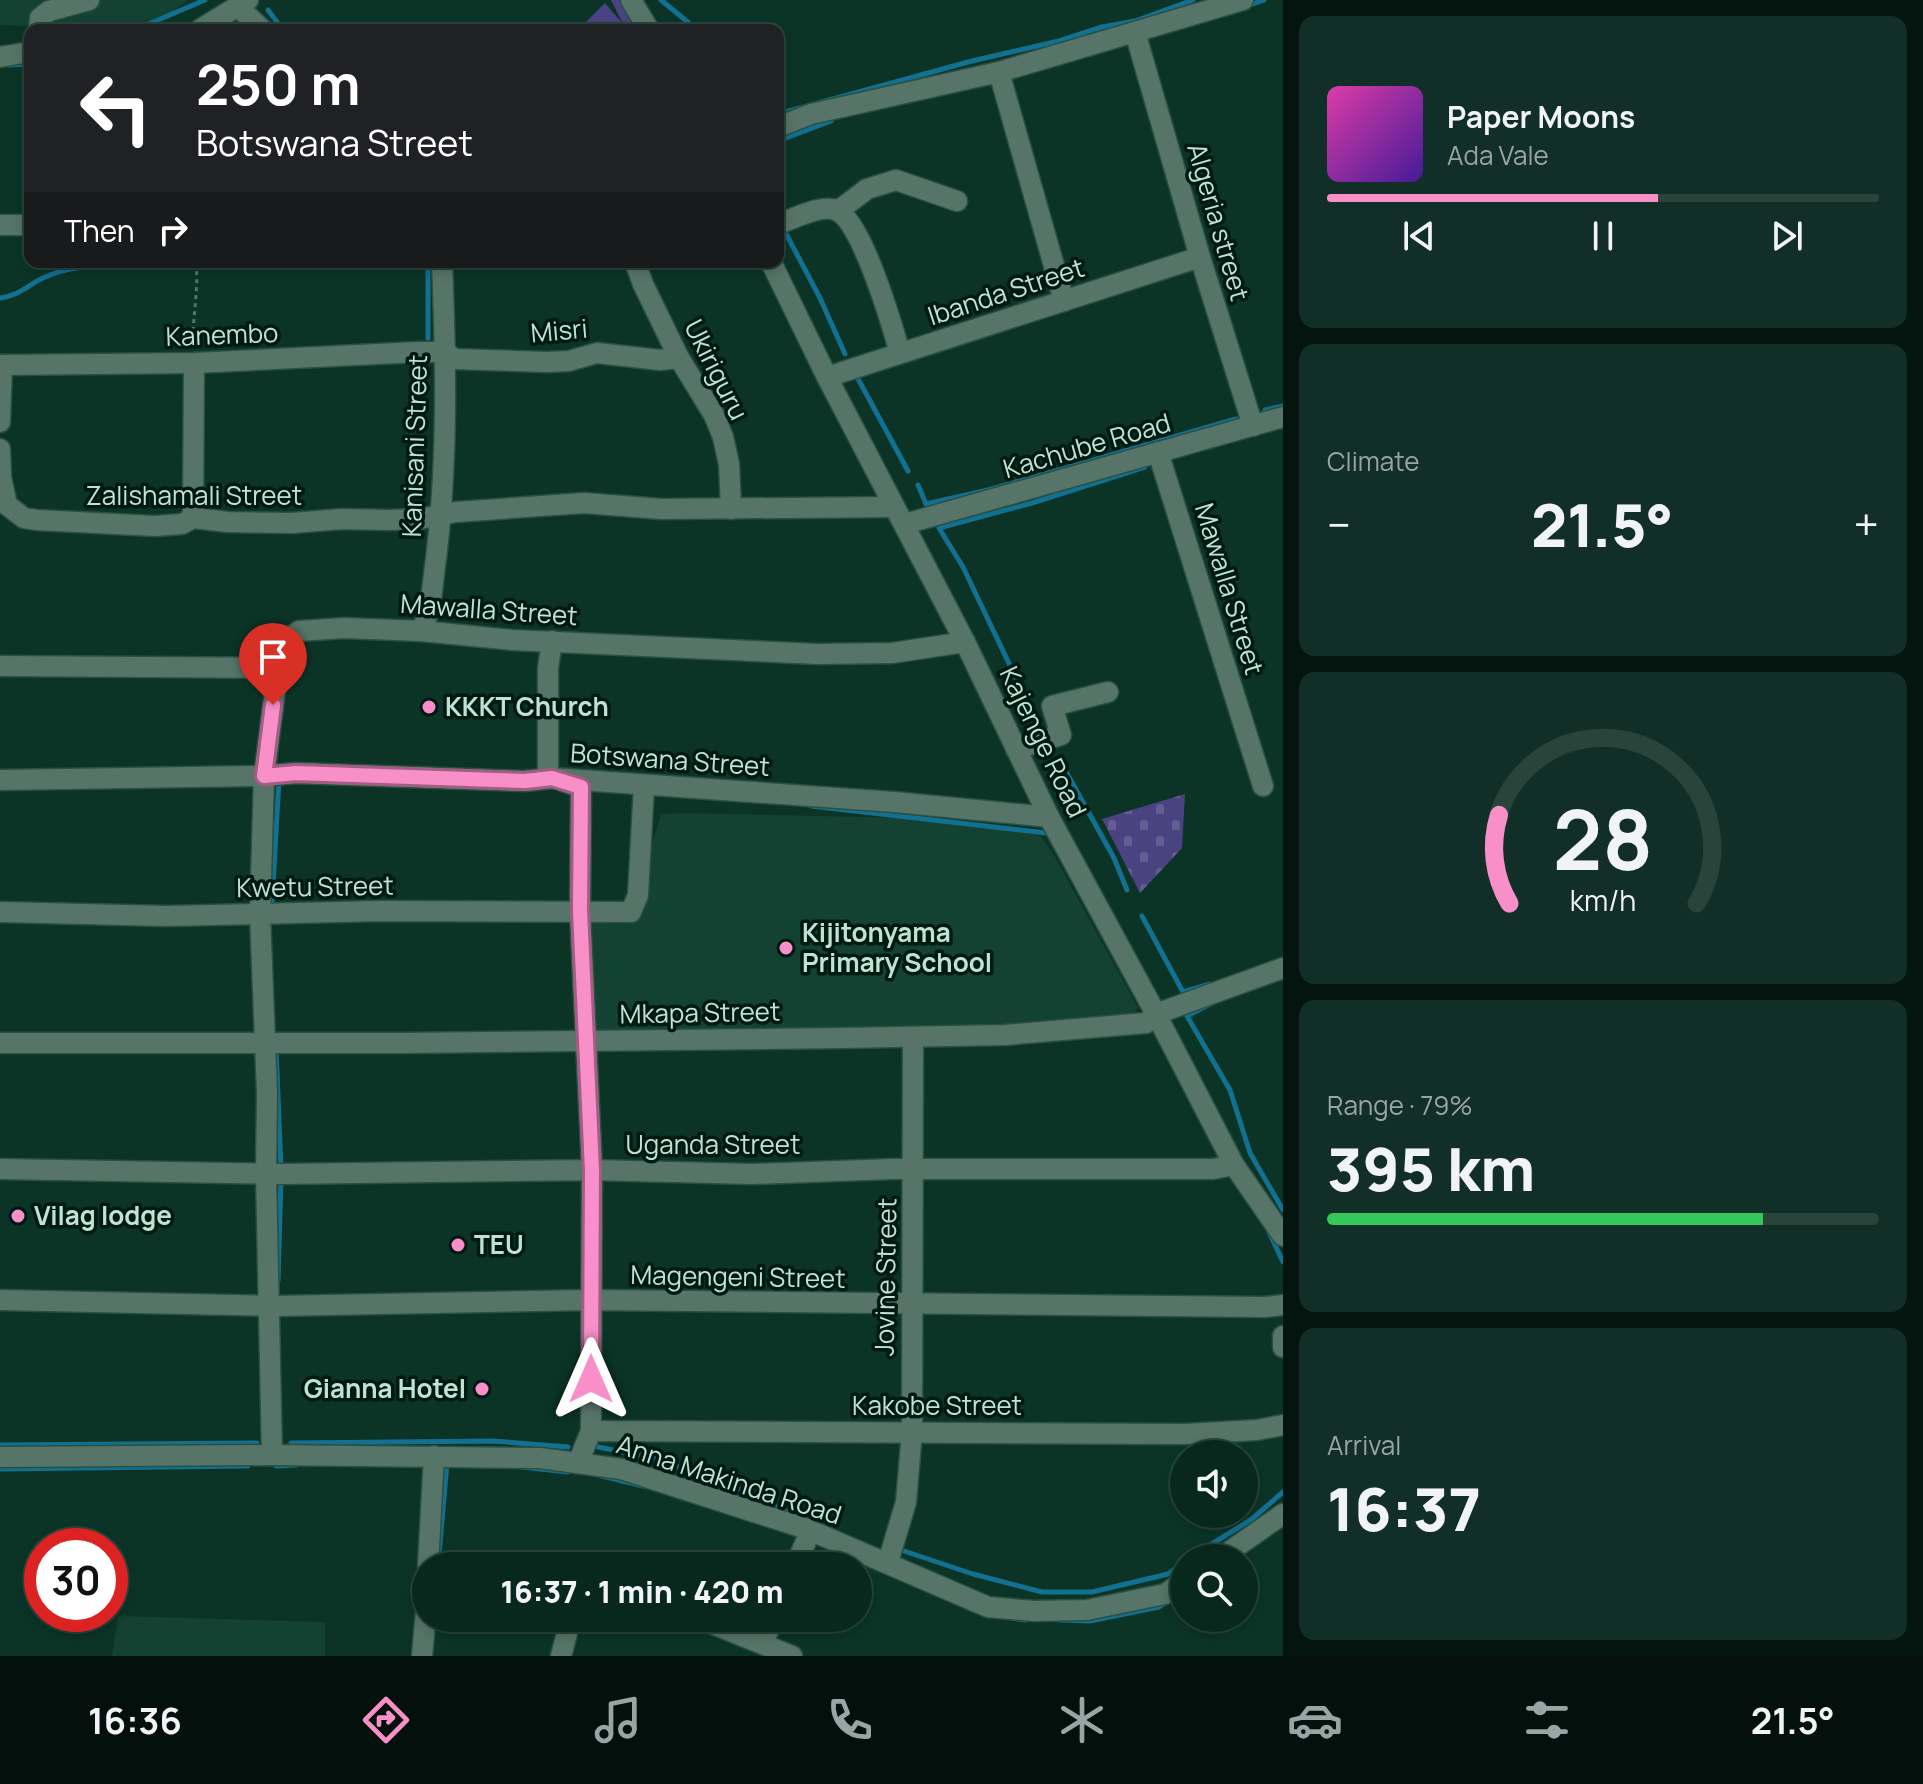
<!DOCTYPE html>
<html lang="en">
<head>
<meta charset="utf-8">
<style>
	:root { --surface:#08271d; --page:#112f26; --text:#f1f3f6; --muted:#98a5a4; --line:#29443b; --accent:#f98fc8 }
	body { margin:0; font-family:Manrope,sans-serif; background:var(--page); color:var(--text); height:100vh; display:flex; flex-direction:column; font-size:30px; white-space:nowrap }
	* { box-sizing:border-box; margin:0 }
	p { font-size:26px; color:var(--muted) }
	.icon { flex:none; width:44px; height:44px; fill:none; stroke:currentColor; stroke-width:2; stroke-linecap:round; stroke-linejoin:round }
	.map { position:relative; flex:1; overflow:hidden }
	.sheet { display:flex; flex-direction:column; gap:16px; padding:16px; background:#041510; width:640px }
	.sheet>* { flex:none }
	.top-card { position:absolute; left:24px; top:24px; width:760px; height:244px; border-radius:16px; box-shadow:0 4px 12px #0003,0 0 0 2px var(--line); background:#202124; color:#fff; overflow:hidden }
	.fabs { position:absolute; left:1170px; top:1440px; display:grid; gap:16px }
	.fabs a { display:grid; place-items:center; width:88px; height:88px; border-radius:50%; background:var(--surface); box-shadow:0 4px 12px #0003,0 0 0 2px var(--line); font-size:40px }
	.speed { position:absolute; left:24px; top:1528px; display:flex; gap:16px; font-size:40px; font-weight:700; text-align:center }
	.speed>* { display:grid; place-content:center; width:104px; height:104px; border-radius:50%; background:var(--surface); box-shadow:0 4px 12px #0003,0 0 0 2px var(--line); line-height:1 }
	.speed .limit { border:12px solid #d22; background:#fff; color:#111 }
	.pin { position:absolute; display:grid; place-items:center; width:68px; height:68px; color:#fff; margin:-82px -34px; border-radius:50% 50% 50% 0; rotate:-45deg; box-shadow:0 0 8px #0007 }
	.pin .icon { rotate:45deg }
	.me { position:absolute; width:88px; margin:-44px; rotate:0deg; stroke-linejoin:round; filter:drop-shadow(0 0 6px #0008) }
	.turn { display:flex; align-items:center; gap:28px; height:168px; padding:0 40px; font-size:36px }
	.turn .icon { width:104px; height:104px; stroke-width:2.5 }
	.turn b { display:block; font-size:56px; line-height:68px }
	.then { display:flex; align-items:center; height:76px; padding:0 40px; background:#0003; gap:16px; font-size:30px }
	.big { font-size:60px; font-weight:800; line-height:1.1 }
	.sheet .card { flex:1; display:flex; flex-direction:column; justify-content:center; gap:12px; min-width:0; padding:0 28px; border-radius:16px; background:var(--page) }
	.sheet .dial { align-items:center; gap:0 }
	.dial svg { height:208px; overflow:visible; fill:none; stroke:var(--line); stroke-width:7; stroke-linecap:round; text-anchor:middle }
	.dial text { fill:var(--text); stroke:none }
	.song { display:flex; align-items:center; gap:24px }
	.cover { width:96px; height:96px; border-radius:12px; background:linear-gradient(135deg,hsl(320 70% 55%),hsl(260 70% 35%)) }
	.played { height:8px; border-radius:4px; background:linear-gradient(90deg,var(--accent) 60%,var(--line) 60%) }
	.keys { display:flex; justify-content:space-around; direction:ltr }
	.heat { display:flex; justify-content:space-between; align-items:center; font-size:44px; direction:ltr }
	.charge { height:12px; border-radius:6px; background:linear-gradient(90deg,#34c759 79%,var(--line) 0) }
	.trip { position:absolute; left:412px; top:1552px; width:460px; height:80px; border-radius:40px; background:var(--surface); box-shadow:0 4px 12px #0003,0 0 0 2px var(--line); font-weight:800; line-height:80px; text-align:center }
	.tabs { display:flex; height:128px; justify-content:space-around; align-items:center; background:#03100c; color:var(--muted) }
	.tabs .icon { width:56px; height:56px }
	.tabs .selected { color:var(--accent) }
	.tabs b { font-size:36px; color:var(--text) }
	main { display:flex; flex:1; min-height:0 }
	.map>svg:first-child { display:block }
	.built { fill:#134132 }
	.grass { fill:url(#grass-tufts) }
	.cemetery { fill:url(#cemetery-stones) }
	.lines { fill:none; stroke-linecap:round; stroke-linejoin:round }
	.stream { stroke:#127090; stroke-width:5 }
	.minor-casing { stroke:#285043; stroke-width:23 }
	.path { stroke:#507769; stroke-width:3; stroke-dasharray:4 4; stroke-linecap:butt }
	.minor { stroke:#577468; stroke-width:20 }
	.route-casing { stroke:#a25d82; stroke-width:20 }
	.route { stroke:#f98fc8; stroke-width:14 }
	.poi-dot { fill:#f98fc8; stroke:#001a11; stroke-width:3 }
	.labels { text-anchor:middle; stroke-width:7; stroke-linejoin:round; paint-order:stroke }
	.street-label { font-size:26px; fill:#bfe3d3; stroke:#001a11 }
	.poi-label { font-size:26px; font-weight:bold; fill:#bfe3d3; stroke:#001a11; text-anchor:start }
</style>
</head>
<body>
<main>
<div class="map">
<svg width="1283" height="1656" viewBox="0 0 1283 1656">
	<defs>
		<pattern id="grass-tufts" width="24" height="20" patternUnits="userSpaceOnUse" patternTransform="scale(2)"><rect width="24" height="20" fill="#4b4381"/><path d="M3 7l-1-3M5 7V3M7 7l1-3M15 17l-1-3M17 17v-4M19 17l1-3" fill="none" stroke="#635e92"/></pattern>
		<pattern id="cemetery-stones" width="16" height="16" patternUnits="userSpaceOnUse" patternTransform="scale(2)"><rect width="16" height="16" fill="#4b4381"/><path d="M2 7V4a2 2 0 0 1 4 0v3zM10 15v-3a2 2 0 0 1 4 0v3z" fill="#635e92"/></pattern>
	</defs>
	<rect width="100%" height="100%" fill="#0b3427"/>
	<!-- built -->
	<g class="built">
		<path d="M0,0H188L161,20L112,29L0,25Z"/>
		<path d="M684,813L910,818L1018,828L1040,836L1054,855L1138,1008L1122,1032L590,1046V917L633,922L649,899L651,847L661,814Z"/>
		<path d="M118,1616L325,1622V1656H112Z"/>
	</g>
	<!-- grass -->
	<path class="grass" d="M611,0H620L637,26L634,30H578L605,3L623,24Z"/>
	<!-- cemetery -->
	<path class="cemetery" d="M1185,794L1182,848L1140,893L1102,819Z"/>
	<g class="lines">
		<!-- stream -->
		<g class="stream">
			<path d="M661,0L689,23L692,30"/>
			<path d="M1247,6L1264,0"/>
			<path d="M268,10L283,30"/>
			<path d="M126,30L144,26L205,0"/>
			<path d="M9,65L30,64"/>
			<path d="M778,114L972,61L1059,41L1102,27L1135,21L1193,0"/>
			<path d="M778,141L831,121"/>
			<path d="M782,226L820,298L845,354"/>
			<path d="M428,262V338"/>
			<path d="M0,298C19,296 29,284 45,277C68,267 91,266 115,265L118,262"/>
			<path d="M856,375L908,471"/>
			<path d="M1265,410L1283,406"/>
			<path d="M918,485L926,504"/>
			<path d="M926,504L988,490L1236,419"/>
			<path d="M1044,737L963,567L939,528L1032,503L1145,467"/>
			<path d="M1064,768L1114,858L1127,890"/>
			<path d="M811,806L1047,833"/>
			<path d="M272,903L279,780"/>
			<path d="M1142,916L1183,992L1210,984"/>
			<path d="M1214,1002L1187,1016L1230,1090L1250,1153L1283,1210"/>
			<path d="M276,1047L281,1169"/>
			<path d="M1268,1230L1283,1262"/>
			<path d="M278,1281L281,1179"/>
			<path d="M291,1443L493,1441L568,1447"/>
			<path d="M0,1445L257,1443"/>
			<path d="M598,1447L654,1458L739,1489L791,1514"/>
			<path d="M276,1466L296,1465"/>
			<path d="M522,1467L568,1472"/>
			<path d="M0,1469L248,1466"/>
			<path d="M602,1476L643,1486"/>
			<path d="M898,1549L973,1574L1042,1592H1092L1168,1574L1184,1562"/>
			<path d="M1189,1558L1252,1519L1283,1492"/>
			<path d="M438,1566L447,1463"/>
			<path d="M418,1611L422,1569"/>
			<path d="M1004,1617L1026,1620"/>
			<path d="M1060,1620L1090,1621L1159,1607L1167,1602"/>
		</g>
		<!-- minor casing -->
		<g class="minor-casing">
			<g id="minor">
				<path d="M631,0L649,30"/>
				<path d="M239,8L263,30"/>
				<path d="M39,30L40,18L49,11L89,0"/>
				<path d="M199,30L248,0"/>
				<path d="M1135,32L1200,257L1253,426"/>
				<path d="M0,57L30,52"/>
				<path d="M999,72L1064,301"/>
				<path d="M778,127L811,114L999,72L1243,0"/>
				<path d="M838,211L867,189L896,180L957,201"/>
				<path d="M778,224C794,219 822,203 838,211C862,223 892,325 900,353"/>
				<path d="M0,225H30"/>
				<path d="M635,262L643,284L679,358L714,415L723,437L729,464L731,509"/>
				<path d="M771,262L827,377L965,642L1049,817L1156,1014L1234,1165L1283,1236"/>
				<path d="M0,365L194,363L418,352H446L454,359L547,362L569,361L597,353L660,360L679,358"/>
				<path d="M827,377L1200,257"/>
				<path d="M0,422L2,365"/>
				<path d="M0,449L1,477L7,505L24,518L37,520L155,526L182,524L193,518L228,522L292,523L342,519L389,520L420,519L456,512L584,503L661,509L894,507"/>
				<path d="M1158,452L1263,786"/>
				<path d="M193,518L194,363"/>
				<path d="M905,524L1283,417"/>
				<path d="M421,631C433,607 432,584 436,559C448,460 446,361 442,262"/>
				<path d="M0,666L278,668"/>
				<path d="M1016,749L1061,735L1052,706L1108,692"/>
				<path d="M548,778V668L552,641"/>
				<path d="M0,780L264,776L296,773L525,781L552,778L894,802L1049,817"/>
				<path d="M563,781L581,787L580,911L592,1170L591,1431L578,1463"/>
				<path d="M0,912L166,916L380,911L631,912L638,895L644,785"/>
				<path d="M0,1043H403L841,1038L1005,1035L1146,1023L1156,1014L1283,968"/>
				<path d="M0,1169L281,1174L592,1170L752,1174L893,1169H1213L1234,1165"/>
				<path d="M0,1300L276,1306L590,1300L1265,1307L1283,1305"/>
				<path d="M1283,1336V1347"/>
				<path d="M591,1431L1185,1434L1257,1430L1283,1425"/>
				<path d="M272,1455L266,1174L267,1093L260,914L264,776L278,668L286,640L299,631L344,628L421,631L512,640L817,654L892,653L965,642"/>
				<path d="M0,1457L272,1455L540,1458L621,1469L807,1529L988,1607L1034,1611L1087,1610L1165,1594L1184,1581"/>
				<path d="M1220,1558L1283,1514"/>
				<path d="M888,1562L906,1502L912,1432L913,1037"/>
				<path d="M428,1566L434,1456"/>
				<path d="M795,1566L808,1537L807,1529"/>
				<path d="M698,1618L792,1656"/>
				<path d="M763,1644L773,1618"/>
				<path d="M422,1656L426,1612"/>
				<path d="M561,1656L571,1618"/>
			</g>
		</g>
		<!-- path -->
		<path class="path" d="M193,347C192,318 199,291 196,262"/>
		<!-- minor -->
		<use href="#minor" class="minor"/>
	</g>
	<g class="lines">
		<!-- route casing -->
		<g class="route-casing">
			<path id="route" d="M273,705L264,776L296,773L525,781L552,778L581,787L580,911L592,1170L591,1379"/>
		</g>
		<!-- route -->
		<use href="#route" class="route"/>
	</g>
	<!-- markers -->
	<g class="poi-dot">
		<circle cx="429" cy="707" r="8"/>
		<circle cx="786" cy="948" r="8"/>
		<circle cx="18" cy="1216" r="8"/>
		<circle cx="458" cy="1245" r="8"/>
		<circle cx="482" cy="1389" r="8"/>
	</g>
	<g class="labels">
		<!-- street labels -->
		<g class="street-label">
			<text transform="translate(1218 222) rotate(74)" y="9">Algeria street</text>
			<text transform="translate(1006 292) rotate(-18)" y="9">Ibanda Street</text>
			<text transform="translate(559 331) rotate(-5)" y="9">Misri</text>
			<text transform="translate(222 335) rotate(-2)" y="9">Kanembo</text>
			<text transform="translate(716 370) rotate(63)" y="9">Ukiriguru</text>
			<text transform="translate(415 446) rotate(-88)" y="9">Kanisani Street</text>
			<text transform="translate(1087 446) rotate(-16)" y="9">Kachube Road</text>
			<text x="194" y="505">Zalishamali Street</text>
			<text transform="translate(1229 589) rotate(73)" y="9">Mawalla Street</text>
			<text transform="translate(489 610) rotate(4)" y="9">Mawalla Street</text>
			<text transform="translate(1043 742) rotate(64)" y="9">Kajenge Road</text>
			<text transform="translate(670 760) rotate(4)" y="9">Botswana Street</text>
			<text transform="translate(315 887) rotate(-1)" y="9">Kwetu Street</text>
			<text transform="translate(700 1013) rotate(-1)" y="9">Mkapa Street</text>
			<text x="713" y="1154">Uganda Street</text>
			<text transform="translate(738 1277) rotate(1)" y="9">Magengeni Street</text>
			<text transform="translate(886 1277) rotate(-89)" y="9">Jovine Street</text>
			<text x="937" y="1415">Kakobe Street</text>
			<text transform="translate(729 1480) rotate(18)" y="9">Anna Makinda Road</text>
		</g>
		<!-- poi labels -->
		<g class="poi-label">
			<text x="445" y="716">KKKT Church</text>
			<text x="802" y="942">Kijitonyama<tspan x="802" dy="30">Primary School</tspan></text>
			<text x="34" y="1225">Vilag lodge</text>
			<text x="474" y="1254">TEU</text>
			<text x="466" y="1398" text-anchor="end">Gianna Hotel</text>
		</g>
	</g>
</svg>
<div class="fabs">
<a><svg class="icon" aria-label="sound" viewBox="0 0 24 24"><path d="M4 9h4l5-4v14l-5-4H4zM17 9q2 3 0 6"/></svg></a>
<a><svg class="icon" aria-label="search" viewBox="0 0 24 24"><circle cx="10" cy="10" r="6"/><path d="M15 15l6 6"/></svg></a>
</div>
<div class="speed"><div class="limit">30</div></div>
<div class="pin" style="left:273px;top:705px;background:#d93025"><svg class="icon" aria-label="arrive" viewBox="0 0 24 24"><path d="M6 21V4h12l-3 4 3 4H6"/></svg></div>
<svg class="me" style="left:591px;top:1379px" viewBox="-20 -20 40 40"><path d="M0-17L14 15 0 8-14 15z" fill="#f98fc8" stroke="#fff" stroke-width="4"/></svg>
<div class="trip">16:37 · 1 min · 420 m</div>
<div class="top-card">
<div class="turn"><svg class="icon" aria-label="left" viewBox="0 0 24 24"><path d="M17 20v-9H6M10 6l-5 5 5 5"/></svg><div><b>250 m</b>Botswana Street</div></div>
<div class="then">Then<svg class="icon" aria-label="right" viewBox="0 0 24 24"><path d="M7 20v-9h11M14 6l5 5-5 5"/></svg></div>
</div>
</div>
<section class="sheet">
<div class="card">
<div class="song"><i class="cover"></i><div><b>Paper Moons</b><p>Ada Vale</p></div></div>
<div class="played"></div>
<div class="keys"><svg class="icon" aria-label="previous" viewBox="0 0 24 24"><path d="M18 5L8 12l10 7zM5 5v14"/></svg><svg class="icon" aria-label="pause" viewBox="0 0 24 24"><path d="M8 5v14M16 5v14"/></svg><svg class="icon" aria-label="next" viewBox="0 0 24 24"><path d="M6 5l10 7-10 7zM19 5v14"/></svg></div>
</div>
<div class="card"><p>Climate</p>
<div class="heat"><a>−</a><b class="big">21.5°</b><a>+</a></div>
</div>
<div class="card dial"><svg viewBox="0 0 100 80">
<path d="M14 69A42 42 0 1 1 86 69"/>
<path d="M14 69A42 42 0 0 1 10 35" stroke="#f98fc8"/>
<text x="50" y="56" font-size="32" font-weight="700">28</text>
<text x="50" y="72" font-size="11">km/h</text>
</svg></div>
<div class="card"><p>Range · 79%</p><b class="big">395 km</b><div class="charge"></div></div>
<div class="card"><p>Arrival</p><b class="big">16:37</b></div>
</section>
</main>
<nav class="tabs">
<b>16:36</b>
<svg class="icon selected" aria-label="directions" viewBox="0 0 24 24"><path d="M12 3l9 9-9 9-9-9zM9 14v-3h6M13 9l2 2-2 2"/></svg>
<svg class="icon" aria-label="music" viewBox="0 0 24 24"><path d="M9 18V5l10-2v13"/><circle cx="6" cy="18" r="3"/><circle cx="16" cy="16" r="3"/></svg>
<svg class="icon" aria-label="phone" viewBox="0 0 24 24"><path d="M5 4h4l2 5-3 2q2 4 5 5l2-3 5 2v4C11 20 4 13 5 4z"/></svg>
<svg class="icon" aria-label="climate" viewBox="0 0 24 24"><path d="M12 3v18M4 7l16 10M4 17L20 7"/></svg>
<svg class="icon" aria-label="car" viewBox="0 0 24 24"><path d="M5 17H2v-5l4-1 3-4h7l3 4 3 1v5h-3M9 17h6M6 11h13"/><circle cx="7" cy="17" r="2"/><circle cx="17" cy="17" r="2"/></svg>
<svg class="icon" aria-label="filters" viewBox="0 0 24 24"><path d="M4 7h16M4 17h16"/><circle cx="9" cy="7" r="2"/><circle cx="15" cy="17" r="2"/></svg>
<b>21.5°</b>
</nav>
</body>
</html>
